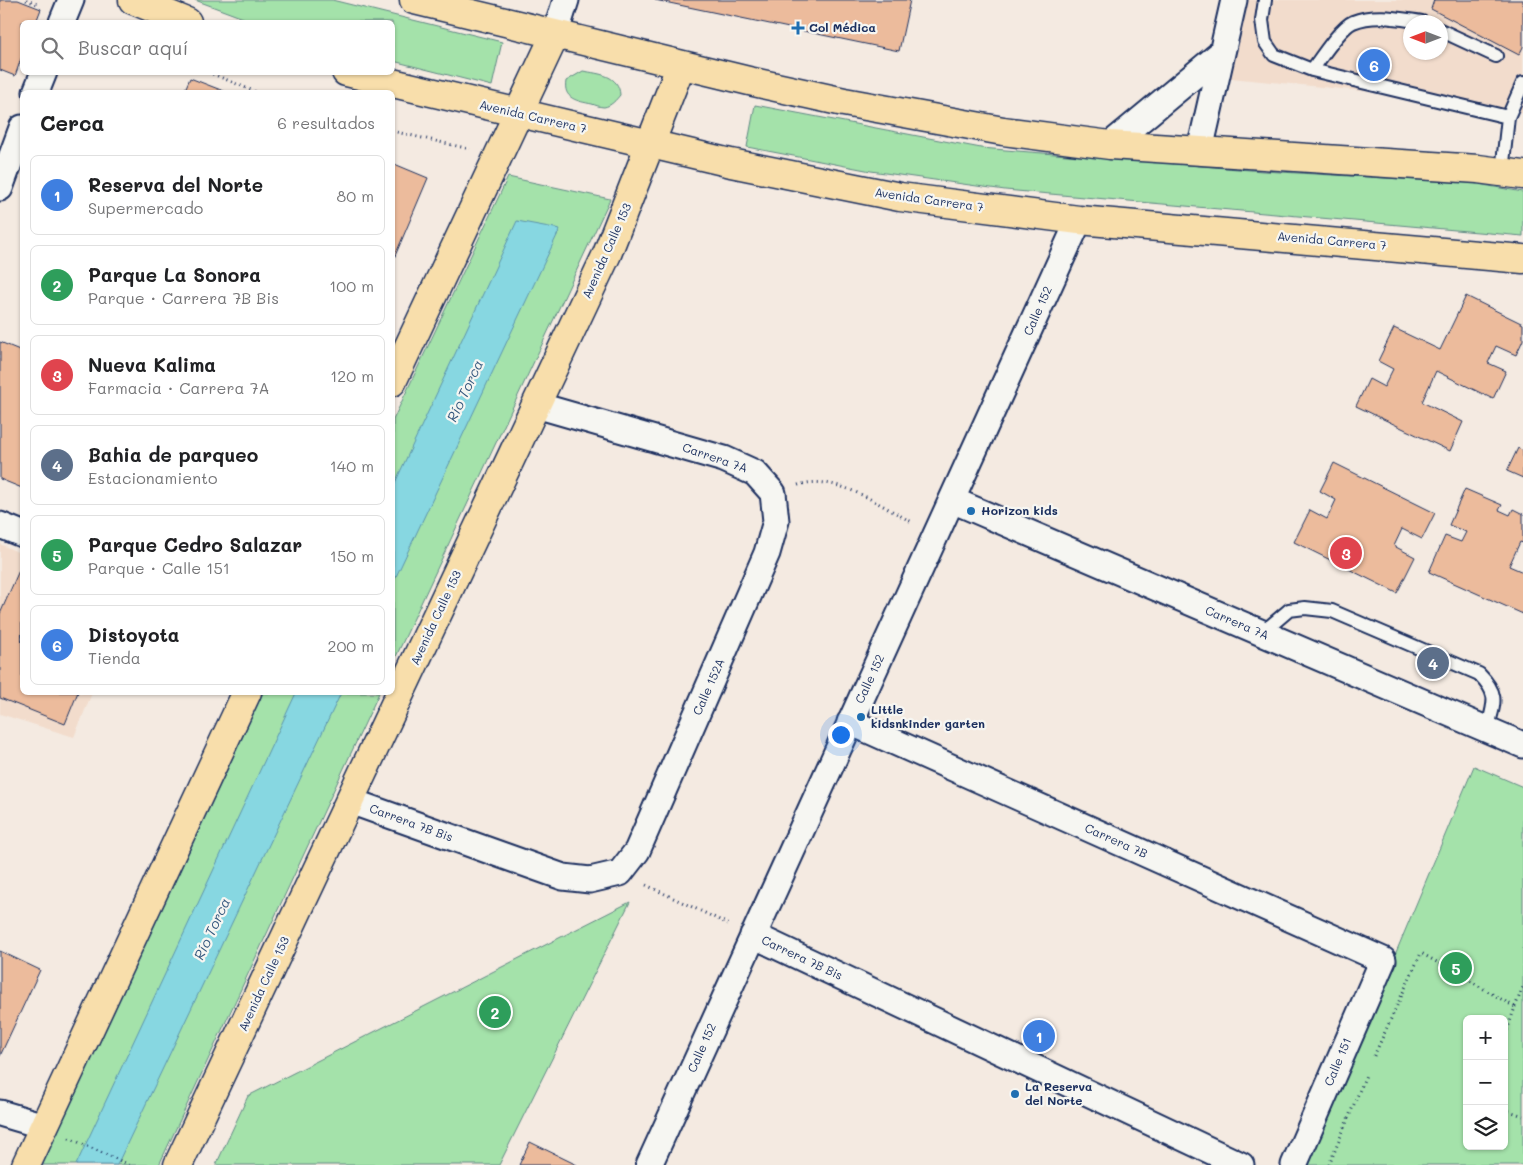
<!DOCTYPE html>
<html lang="es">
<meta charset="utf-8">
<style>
:root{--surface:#fff;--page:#f6f6f6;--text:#202124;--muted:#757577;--line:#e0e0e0;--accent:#1f6fb2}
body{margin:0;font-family:Mali,sans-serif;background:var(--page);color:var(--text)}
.controls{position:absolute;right:15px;bottom:15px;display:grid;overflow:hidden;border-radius:8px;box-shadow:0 1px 4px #0004}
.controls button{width:45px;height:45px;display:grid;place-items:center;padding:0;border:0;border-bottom:1px solid var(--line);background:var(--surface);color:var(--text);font:25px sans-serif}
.compass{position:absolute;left:1403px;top:15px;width:45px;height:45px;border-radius:50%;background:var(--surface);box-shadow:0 1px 4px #0004;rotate:270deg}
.you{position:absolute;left:840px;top:734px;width:18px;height:18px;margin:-12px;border:4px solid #fff;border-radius:50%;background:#1a73e8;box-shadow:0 0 0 8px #1a73e833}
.badge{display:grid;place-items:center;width:32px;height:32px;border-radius:50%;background:var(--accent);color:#fff;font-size:16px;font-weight:700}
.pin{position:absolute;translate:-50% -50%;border:2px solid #fff;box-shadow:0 1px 5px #0006}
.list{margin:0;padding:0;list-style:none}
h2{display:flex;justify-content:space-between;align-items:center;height:65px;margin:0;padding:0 20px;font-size:21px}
h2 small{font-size:16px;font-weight:400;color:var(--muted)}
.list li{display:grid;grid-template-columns:32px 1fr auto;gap:15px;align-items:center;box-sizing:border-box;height:80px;margin:0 10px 10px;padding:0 10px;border:1px solid var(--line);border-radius:8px}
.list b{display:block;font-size:19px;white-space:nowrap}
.list p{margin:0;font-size:16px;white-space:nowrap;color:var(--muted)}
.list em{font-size:16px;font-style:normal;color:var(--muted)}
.icon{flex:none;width:28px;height:28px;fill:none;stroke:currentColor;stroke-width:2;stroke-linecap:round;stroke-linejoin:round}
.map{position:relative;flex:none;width:1523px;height:1165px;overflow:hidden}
.search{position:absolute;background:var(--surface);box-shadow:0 1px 4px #0004;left:20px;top:20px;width:375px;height:55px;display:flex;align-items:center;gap:12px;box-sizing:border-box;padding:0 18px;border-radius:8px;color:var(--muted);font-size:19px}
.panel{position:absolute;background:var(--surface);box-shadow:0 1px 4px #0004;left:20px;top:90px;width:375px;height:605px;border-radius:8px}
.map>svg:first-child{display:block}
</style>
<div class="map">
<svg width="1523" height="1165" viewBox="0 0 1523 1165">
<rect width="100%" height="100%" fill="#f4eae1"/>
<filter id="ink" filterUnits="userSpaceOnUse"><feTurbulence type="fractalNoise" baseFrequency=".02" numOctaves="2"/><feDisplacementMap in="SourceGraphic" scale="10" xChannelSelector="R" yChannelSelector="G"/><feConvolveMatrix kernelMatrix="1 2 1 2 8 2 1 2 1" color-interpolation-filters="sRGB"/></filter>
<g filter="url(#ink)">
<path fill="#f2dccc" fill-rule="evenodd" d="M1241,0H1523V113L1432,98L1221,77ZM1410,22H1440V52H1410Z
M0,544L22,554V692L92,693L74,737L0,714Z"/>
<path fill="#a4e2aa" stroke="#608884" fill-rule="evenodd" d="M195,0H332L502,42L492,86L393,61L392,22H254Z
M583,71C600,74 619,75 620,95C616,100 611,106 604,107C600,107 595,105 592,104C577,101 563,99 566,81Z
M755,105L981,148L1262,171L1472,183L1523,192V236L1005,190L871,171L747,147Z
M508,177L610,199L393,663V420Z
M263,693H379L159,1165H42Z
M1474,766L1523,787V1165H1307ZM1467,1019H1504V1146H1467Z
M630,902L499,1165H216L248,1096Z"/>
<path fill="#87d7e1" stroke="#5c94ad" d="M517,221L560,229L393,583V487Z
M296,693H341L117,1165H76Z"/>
<path fill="#ecbb9c" stroke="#1b2f5e" d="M0,0H18L41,9L36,22H22V56L15,76L0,70Z
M655,0H910L899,51Z
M1434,0H1523V47L1519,55L1431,9Z
M190,78L226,92H184Z
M392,163L428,178L392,263Z
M1466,296L1523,324V340L1516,355L1496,346L1488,363L1506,371L1493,399L1436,371L1422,402L1463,422L1450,451L1356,406L1369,379L1384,387L1393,369L1378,361L1394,328L1440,350Z
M0,342L22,351V488L0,479Z
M1518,448L1523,451V478L1507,471Z
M1334,463L1435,513L1422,539L1402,529L1394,546L1415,557L1397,593L1294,542L1310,510L1327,519L1336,500L1320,491Z
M1465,489L1502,505L1499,510L1510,515L1513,509L1523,514V543L1520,542L1509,566L1523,572V614L1429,572L1445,536L1461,542L1466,532L1449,525Z
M21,566L22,692H78L65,724L0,698V614Z
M0,951L40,970L0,1056Z
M530,1142L577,1165H519Z"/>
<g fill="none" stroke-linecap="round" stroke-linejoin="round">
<g stroke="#1b2f5e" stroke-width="16">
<path id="service" d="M1265,0L1262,20L1265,42L1274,55L1312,70L1508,117
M1440,30L1496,56
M1312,70C1320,59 1341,27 1353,22C1375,13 1400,19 1422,22
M1502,172L1508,117L1523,83
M1262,633L1289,610L1305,608L1332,611L1479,674C1500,695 1494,703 1487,730"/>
</g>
<g stroke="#1b2f5e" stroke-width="29">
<path id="minor" d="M62,22L71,0
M555,35L566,0
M36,92L44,72
M1110,145L1220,54
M1200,150L1234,0
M0,188L22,128
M952,500L1523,745
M0,525L22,534
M850,722L1383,960L1294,1165
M350,801L563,877L590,880L620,873L637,851L767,553L776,521L773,493L755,473L724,459L536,405
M753,935L1241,1165
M0,1113L44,1126
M649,1165L1079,220"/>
</g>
<g stroke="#1b2f5e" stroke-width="31">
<path id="primary" d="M133,0L187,22
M414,0L749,81L844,102L1003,131L1110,145L1478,169L1523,175
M346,72L731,163L900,197L1079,220L1523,259
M392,382L555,35
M26,1165L247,692
M178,1165L607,254L681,65"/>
</g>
<path stroke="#1b2f5e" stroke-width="3" stroke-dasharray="1 4" stroke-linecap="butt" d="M26,0L40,5
M208,72L256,92
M392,131L470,149
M798,485C836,473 879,505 912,522
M646,885L728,924
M1515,1007L1523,987
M1374,1056L1421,953L1515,1007L1504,1040
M1504,1109L1523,1116
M69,1138L130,1165
M1329,1165L1366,1075"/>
<use href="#service" stroke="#f6f6f2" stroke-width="12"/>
<use href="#minor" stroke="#f6f6f2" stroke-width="25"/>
<use href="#primary" stroke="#f8deab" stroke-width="28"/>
</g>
</g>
<g fill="#1f6fb2" stroke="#f6f6f2" stroke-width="2">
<path d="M795.5 20.5h5v5h5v5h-5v5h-5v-5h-5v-5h5z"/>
<circle cx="971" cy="511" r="5"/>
<circle cx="861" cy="717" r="5"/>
<circle cx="1015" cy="1094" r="5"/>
</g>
<g text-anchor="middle" stroke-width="4.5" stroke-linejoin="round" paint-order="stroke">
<g font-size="12" font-weight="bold" fill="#1b2f5e" stroke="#f6f6f2" text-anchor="start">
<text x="809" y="32">Col Médica</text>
<text x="981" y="515">Horizon kids</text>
<text x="871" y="714">Little<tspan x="871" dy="14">kidsnkinder garten</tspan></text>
<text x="1025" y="1091">La Reserva<tspan x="1025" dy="14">del Norte</tspan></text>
</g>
<g font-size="12" fill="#1b2f5e" stroke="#f6f6f2">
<text transform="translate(533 117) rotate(13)" y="4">Avenida Carrera 7</text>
<text transform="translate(929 200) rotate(8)" y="4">Avenida Carrera 7</text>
<text transform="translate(1332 241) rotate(5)" y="4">Avenida Carrera 7</text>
<text transform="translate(607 251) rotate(-66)" y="4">Avenida Calle 153</text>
<text transform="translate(1038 311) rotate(-66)" y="4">Calle 152</text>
<text transform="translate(715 458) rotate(19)" y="4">Carrera 7A</text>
<text transform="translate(436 618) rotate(-65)" y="4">Avenida Calle 153</text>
<text transform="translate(1237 623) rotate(23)" y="4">Carrera 7A</text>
<text transform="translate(870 679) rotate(-65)" y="4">Calle 152</text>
<text transform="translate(709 687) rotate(-66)" y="4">Calle 152A</text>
<text transform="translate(411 823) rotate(20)" y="4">Carrera 7B Bis</text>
<text transform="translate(1116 841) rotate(24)" y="4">Carrera 7B</text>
<text transform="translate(802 958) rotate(25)" y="4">Carrera 7B Bis</text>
<text transform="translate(264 984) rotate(-65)" y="4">Avenida Calle 153</text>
<text transform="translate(702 1048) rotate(-66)" y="4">Calle 152</text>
<text transform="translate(1338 1062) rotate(-67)" y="4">Calle 151</text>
</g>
<g font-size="14" font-style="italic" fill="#36597f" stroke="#f6f6f2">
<text transform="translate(465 391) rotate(-65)" y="5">Río Torca</text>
<text transform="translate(212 929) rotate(-65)" y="5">Río Torca</text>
</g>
</g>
</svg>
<div class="controls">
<button>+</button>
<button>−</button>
<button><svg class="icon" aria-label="layers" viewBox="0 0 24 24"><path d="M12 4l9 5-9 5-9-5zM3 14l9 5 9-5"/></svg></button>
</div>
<svg class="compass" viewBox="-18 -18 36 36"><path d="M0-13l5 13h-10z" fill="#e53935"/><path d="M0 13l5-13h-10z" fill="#757577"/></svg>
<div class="you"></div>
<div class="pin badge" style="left:1039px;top:1036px;background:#3f7fe0">1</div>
<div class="pin badge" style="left:495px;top:1012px;background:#2e9e5b">2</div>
<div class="pin badge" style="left:1346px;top:553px;background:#e0444e">3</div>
<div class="pin badge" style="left:1433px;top:663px;background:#5c6f8a">4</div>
<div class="pin badge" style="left:1456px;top:968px;background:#2e9e5b">5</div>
<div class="pin badge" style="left:1374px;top:65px;background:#3f7fe0">6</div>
<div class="search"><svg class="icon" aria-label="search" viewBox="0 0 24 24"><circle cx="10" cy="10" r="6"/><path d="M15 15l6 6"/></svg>Buscar aquí</div>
<section class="panel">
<h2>Cerca<small>6 resultados</small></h2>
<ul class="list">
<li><span class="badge" style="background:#3f7fe0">1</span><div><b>Reserva del Norte</b><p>Supermercado</p></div><em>80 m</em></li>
<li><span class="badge" style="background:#2e9e5b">2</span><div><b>Parque La Sonora</b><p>Parque · Carrera 7B Bis</p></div><em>100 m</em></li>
<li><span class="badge" style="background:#e0444e">3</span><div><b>Nueva Kalima</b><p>Farmacia · Carrera 7A</p></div><em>120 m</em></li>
<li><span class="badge" style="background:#5c6f8a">4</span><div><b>Bahia de parqueo</b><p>Estacionamiento</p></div><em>140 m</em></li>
<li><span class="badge" style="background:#2e9e5b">5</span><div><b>Parque Cedro Salazar</b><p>Parque · Calle 151</p></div><em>150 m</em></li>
<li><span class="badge" style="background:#3f7fe0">6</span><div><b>Distoyota</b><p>Tienda</p></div><em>200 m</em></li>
</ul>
</section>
</div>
